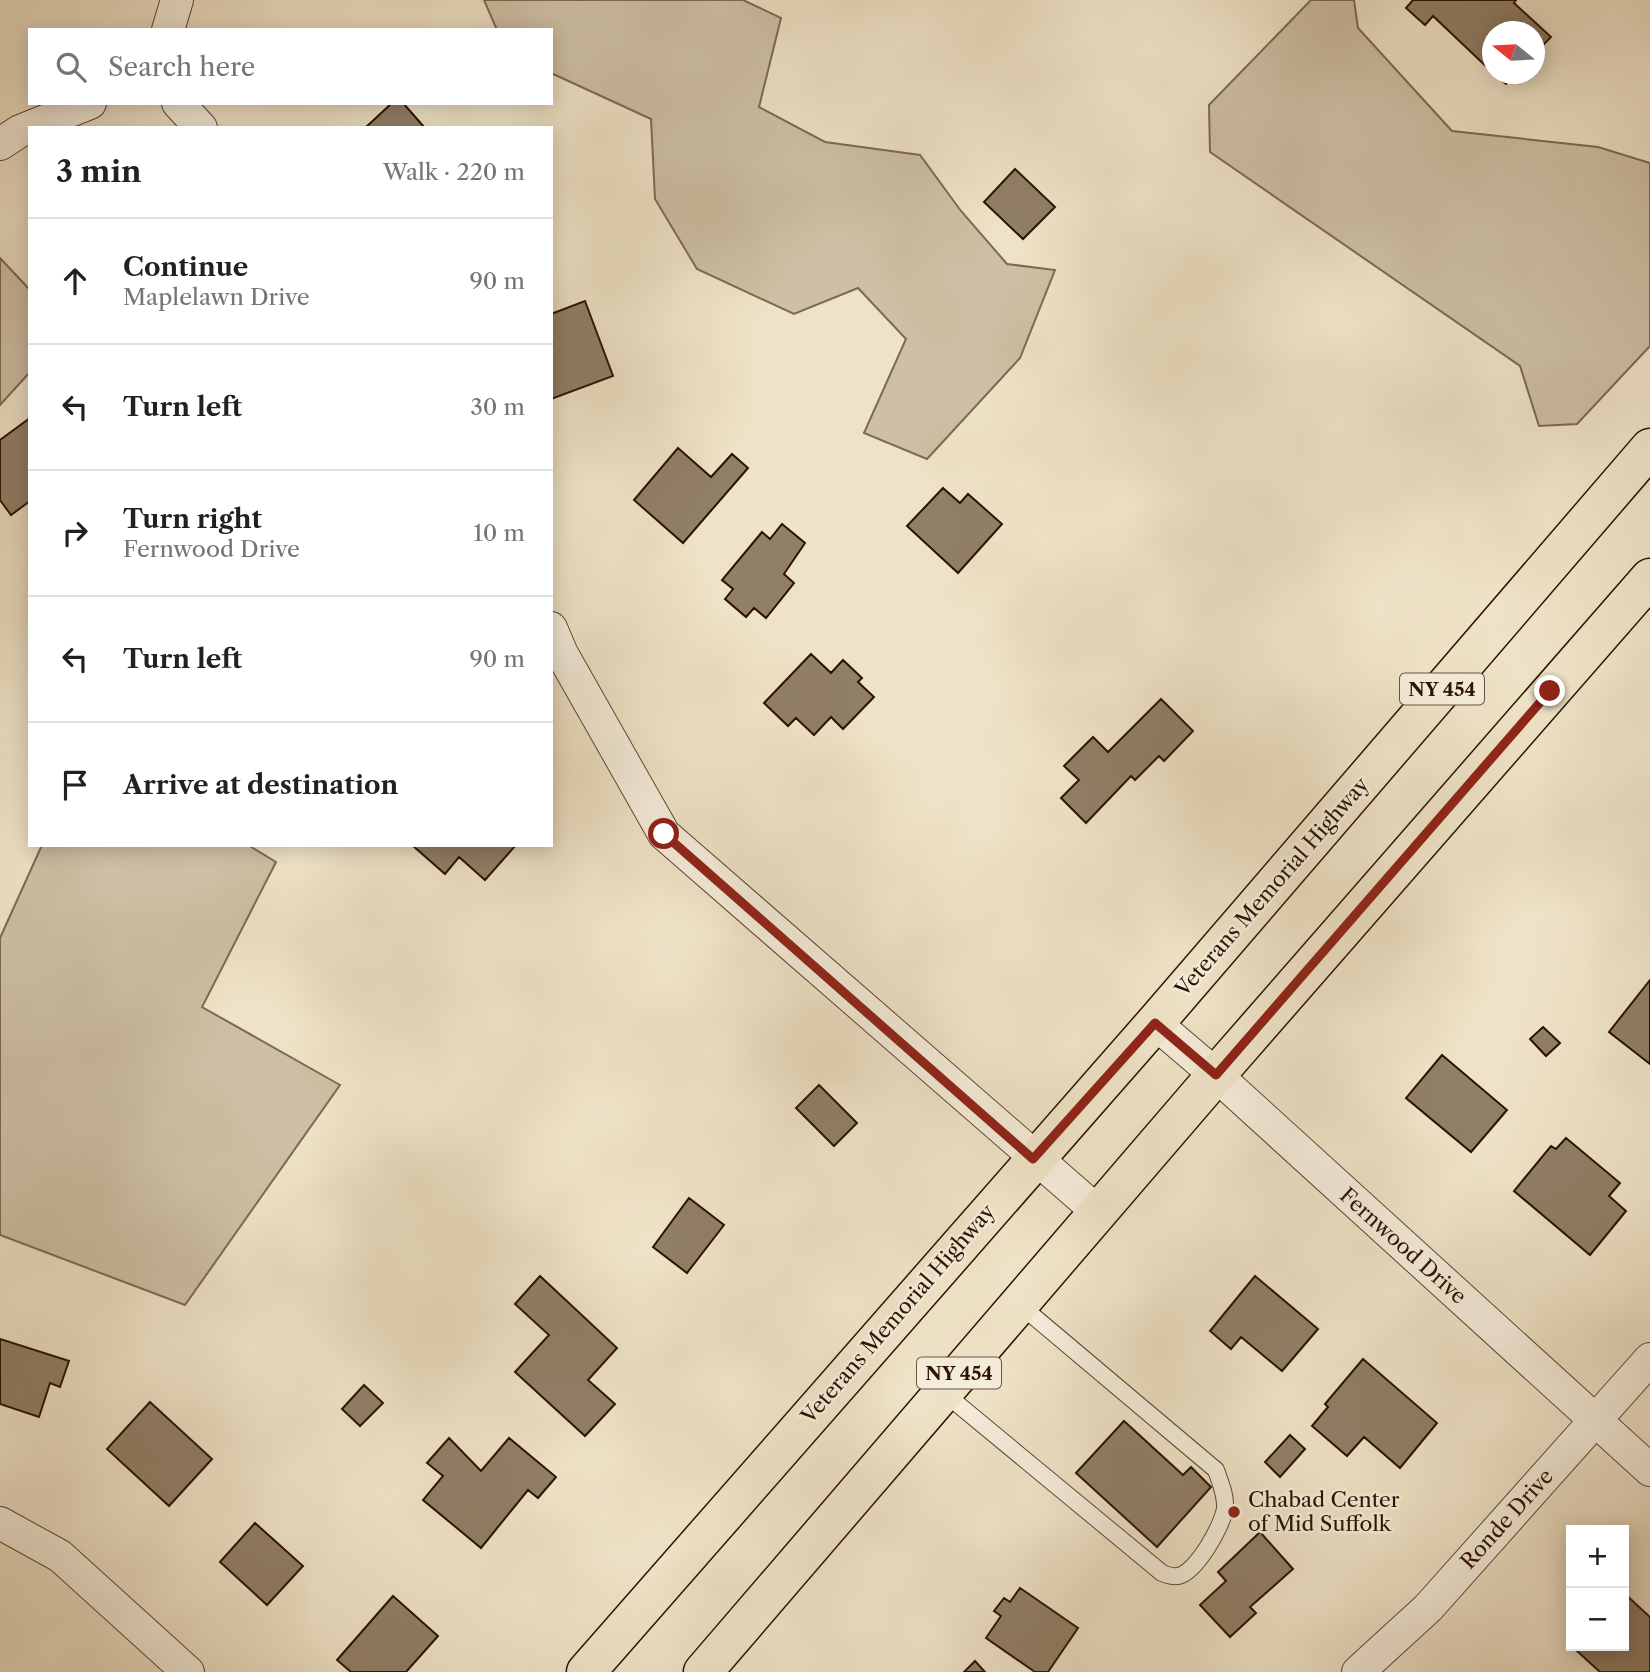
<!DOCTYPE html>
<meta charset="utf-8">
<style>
:root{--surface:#fff;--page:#f6f6f6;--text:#202124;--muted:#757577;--line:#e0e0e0}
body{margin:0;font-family:"Libre Caslon Text",serif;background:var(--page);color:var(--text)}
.controls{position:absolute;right:21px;bottom:21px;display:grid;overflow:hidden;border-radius:0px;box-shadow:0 4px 18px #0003}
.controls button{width:63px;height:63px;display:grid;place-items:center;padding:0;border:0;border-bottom:2px solid var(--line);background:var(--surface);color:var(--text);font:35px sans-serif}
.compass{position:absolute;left:1482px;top:21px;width:63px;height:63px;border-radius:50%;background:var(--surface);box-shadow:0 4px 18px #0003;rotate:288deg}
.stop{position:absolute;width:21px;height:21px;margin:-16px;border:5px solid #8f2418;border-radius:50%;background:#fff}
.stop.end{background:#8f2418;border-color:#fff;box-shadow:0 2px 7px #0008}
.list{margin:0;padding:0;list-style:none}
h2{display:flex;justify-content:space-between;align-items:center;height:91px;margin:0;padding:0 28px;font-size:30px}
h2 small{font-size:23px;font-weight:400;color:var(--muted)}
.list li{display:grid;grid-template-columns:46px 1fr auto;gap:21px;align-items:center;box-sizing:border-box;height:126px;padding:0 28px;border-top:2px solid var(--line)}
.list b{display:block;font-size:26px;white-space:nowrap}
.list p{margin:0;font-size:23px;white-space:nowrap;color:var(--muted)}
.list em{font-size:23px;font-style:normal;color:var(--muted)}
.icon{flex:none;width:38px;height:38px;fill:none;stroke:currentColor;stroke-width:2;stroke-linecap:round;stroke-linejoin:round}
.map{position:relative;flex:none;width:1650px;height:1672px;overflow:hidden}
.search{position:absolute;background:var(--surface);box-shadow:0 4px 18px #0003;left:28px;top:28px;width:525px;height:77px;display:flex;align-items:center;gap:18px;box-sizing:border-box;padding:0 24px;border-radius:0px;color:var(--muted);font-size:26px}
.panel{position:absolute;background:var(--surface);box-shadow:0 4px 18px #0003;left:28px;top:126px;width:525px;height:721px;border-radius:0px}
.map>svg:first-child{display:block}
</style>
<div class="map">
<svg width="1650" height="1672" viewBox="0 0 1650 1672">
<rect width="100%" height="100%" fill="#efe3c7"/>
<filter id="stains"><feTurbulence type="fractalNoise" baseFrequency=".00286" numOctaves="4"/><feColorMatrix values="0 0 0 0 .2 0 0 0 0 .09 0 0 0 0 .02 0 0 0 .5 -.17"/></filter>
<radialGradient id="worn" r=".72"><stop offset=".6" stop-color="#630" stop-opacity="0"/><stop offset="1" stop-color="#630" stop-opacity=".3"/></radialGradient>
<path fill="#cec0a5" stroke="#7c6a52" stroke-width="2" d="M484,0H743L781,18L759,107L825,142L920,155L961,211L1007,264L1055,270L1020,358L927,459L864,433L906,339L858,288L794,314L697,269L655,199L651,119L551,73V30H497Z
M1311,0H1354L1358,28L1452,131L1598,147L1650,163V346L1577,424L1539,426L1520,366L1210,152L1209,105Z
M0,258L30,290V372L0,405Z
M42,845H248L276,862L202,1007L340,1085L185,1305L0,1235V938Z"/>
<path fill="#917f67" stroke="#2b1300" stroke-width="2" d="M1413,0H1516L1514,3L1551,37L1534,54V32H1492V72L1433,16L1425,25L1406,8Z
M1494,74H1516L1506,84Z
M392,103H403L425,128H365Z
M1015,169L1055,207L1023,239L984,202Z
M585,301L613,376L551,399V314Z
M30,418V501L11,515L0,500V440Z
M678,448L711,477L732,454L748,468L683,543L634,500Z
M943,488L960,503L968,494L1002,524L958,573L907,526Z
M782,524L805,543L784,574L794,583L766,618L754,608L746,617L725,599L733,589L722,580L762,532L770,539Z
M811,654L831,673L843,660L862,678L858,682L874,697L843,729L831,717L814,735L796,718L788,726L764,703Z
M1161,699L1193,731L1164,761L1159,756L1135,780L1131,776L1086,823L1061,798L1079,780L1064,766L1093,737L1108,752Z
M412,845H516L485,880L459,857L445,874Z
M1650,980V1064L1609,1032Z
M1543,1027L1560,1043L1546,1056L1530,1039Z
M1442,1055L1507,1110L1471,1152L1406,1098Z
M819,1085L857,1123L834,1146L796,1108Z
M1566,1138L1620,1183L1609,1196L1626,1211L1590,1255L1514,1191L1551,1146L1556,1149Z
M689,1198L724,1225L687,1273L653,1247Z
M540,1276L617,1348L588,1380L615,1404L585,1436L515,1372L549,1335L515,1304Z
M1255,1276L1318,1329L1282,1371L1241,1337L1231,1349L1210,1331Z
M0,1339L69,1361L60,1387L50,1383L39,1417L0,1404Z
M1363,1359L1437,1423L1400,1468L1364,1437L1347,1456L1312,1426L1328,1407L1325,1404Z
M364,1385L383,1403L360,1426L342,1409Z
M150,1402L212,1459L169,1506L107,1449Z
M1124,1421L1183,1475L1191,1467L1211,1487L1157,1547L1076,1473Z
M1290,1435L1305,1449L1280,1477L1265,1462Z
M449,1438L481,1471L509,1438L556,1477L538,1498L528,1490L481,1548L423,1500L443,1476L427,1463Z
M255,1523L303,1566L267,1605L220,1562Z
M1260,1532L1293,1569L1250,1607L1256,1613L1230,1637L1200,1605L1226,1581L1218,1572Z
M1020,1588L1078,1628L1048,1672H1035L986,1638L1001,1616L994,1611L1004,1598L1010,1602Z
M1624,1593L1650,1617V1672H1600L1577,1651L1582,1646H1624Z
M393,1596L438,1636L406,1672H351L337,1660Z
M975,1661L985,1672H964Z"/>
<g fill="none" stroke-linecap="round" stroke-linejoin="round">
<g stroke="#5c4732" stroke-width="18">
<path id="service" d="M943,1392L1162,1573C1167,1575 1173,1577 1178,1576C1196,1573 1223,1525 1225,1508C1226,1495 1220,1482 1216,1470L1019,1304"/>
</g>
<g stroke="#5c4732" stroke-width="34">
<path id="minor" d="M168,30L177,0
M178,103L201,128
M0,144L20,131L90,103
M551,628L562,654L664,834L1098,1212
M1155,1023L1216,1075L1650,1470
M0,1523L60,1556L188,1672
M1358,1672L1428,1608L1650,1359"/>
</g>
<g stroke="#2b1300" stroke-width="41">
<path id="primary" d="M586,1672L1155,1023L1650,448
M703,1672L1216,1075L1650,578"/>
</g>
<use href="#service" stroke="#f5eddb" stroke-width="16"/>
<use href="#minor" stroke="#f5eddb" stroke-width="32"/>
<use href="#primary" stroke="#efe3c7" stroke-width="38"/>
</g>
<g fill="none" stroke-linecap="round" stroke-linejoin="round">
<path stroke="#8f2418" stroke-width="9" d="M664,834L1033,1159L1155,1023L1216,1075L1550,691"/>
</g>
<circle fill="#8f2418" stroke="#f5eddb" stroke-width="2.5" cx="1234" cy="1512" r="7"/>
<g text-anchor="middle" stroke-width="5" stroke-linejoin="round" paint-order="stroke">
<g fill="#f5eddb" stroke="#685442" stroke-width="2">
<rect x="1400" y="673.5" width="84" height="31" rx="5"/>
<rect x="917" y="1357.5" width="84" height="31" rx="5"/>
</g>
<g font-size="19" font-weight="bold" fill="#2b1300">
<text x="1442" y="696">NY 454</text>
<text x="959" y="1380">NY 454</text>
</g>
<g font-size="21" fill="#2b1300" stroke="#f5eddb">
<text transform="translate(1272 887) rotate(-49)" y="7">Veterans Memorial Highway</text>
<text transform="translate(1403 1246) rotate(42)" y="7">Fernwood Drive</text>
<text transform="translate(898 1314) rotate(-49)" y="7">Veterans Memorial Highway</text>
<text transform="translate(1507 1519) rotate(-48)" y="7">Ronde Drive</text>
</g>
<g font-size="21" fill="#2b1300" stroke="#f5eddb" text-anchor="start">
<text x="1248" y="1507">Chabad Center<tspan x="1248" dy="24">of Mid Suffolk</tspan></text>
</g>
</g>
<rect width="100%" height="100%" filter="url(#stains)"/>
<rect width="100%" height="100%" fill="url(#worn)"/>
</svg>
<div class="controls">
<button>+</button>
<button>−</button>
</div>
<svg class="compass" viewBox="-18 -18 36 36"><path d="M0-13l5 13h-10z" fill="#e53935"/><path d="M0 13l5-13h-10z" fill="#757577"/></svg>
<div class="stop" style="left:664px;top:834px"></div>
<div class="stop end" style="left:1550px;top:691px"></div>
<div class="search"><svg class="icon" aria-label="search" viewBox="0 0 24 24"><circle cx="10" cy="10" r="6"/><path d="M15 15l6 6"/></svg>Search here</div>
<section class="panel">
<h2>3 min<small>Walk · 220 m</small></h2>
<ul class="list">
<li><svg class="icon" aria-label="ahead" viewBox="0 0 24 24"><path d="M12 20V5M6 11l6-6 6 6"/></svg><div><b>Continue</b><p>Maplelawn Drive</p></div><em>90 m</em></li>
<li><svg class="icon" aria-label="left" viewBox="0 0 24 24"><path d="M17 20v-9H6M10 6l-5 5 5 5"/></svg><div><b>Turn left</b></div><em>30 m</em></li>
<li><svg class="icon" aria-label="right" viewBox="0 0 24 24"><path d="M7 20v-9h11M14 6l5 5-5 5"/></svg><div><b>Turn right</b><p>Fernwood Drive</p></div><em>10 m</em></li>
<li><svg class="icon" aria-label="left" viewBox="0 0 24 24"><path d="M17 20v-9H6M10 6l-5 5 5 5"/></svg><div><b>Turn left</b></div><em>90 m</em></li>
<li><svg class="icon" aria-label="arrive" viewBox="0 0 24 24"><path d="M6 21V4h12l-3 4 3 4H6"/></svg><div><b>Arrive at destination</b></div></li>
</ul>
</section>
</div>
